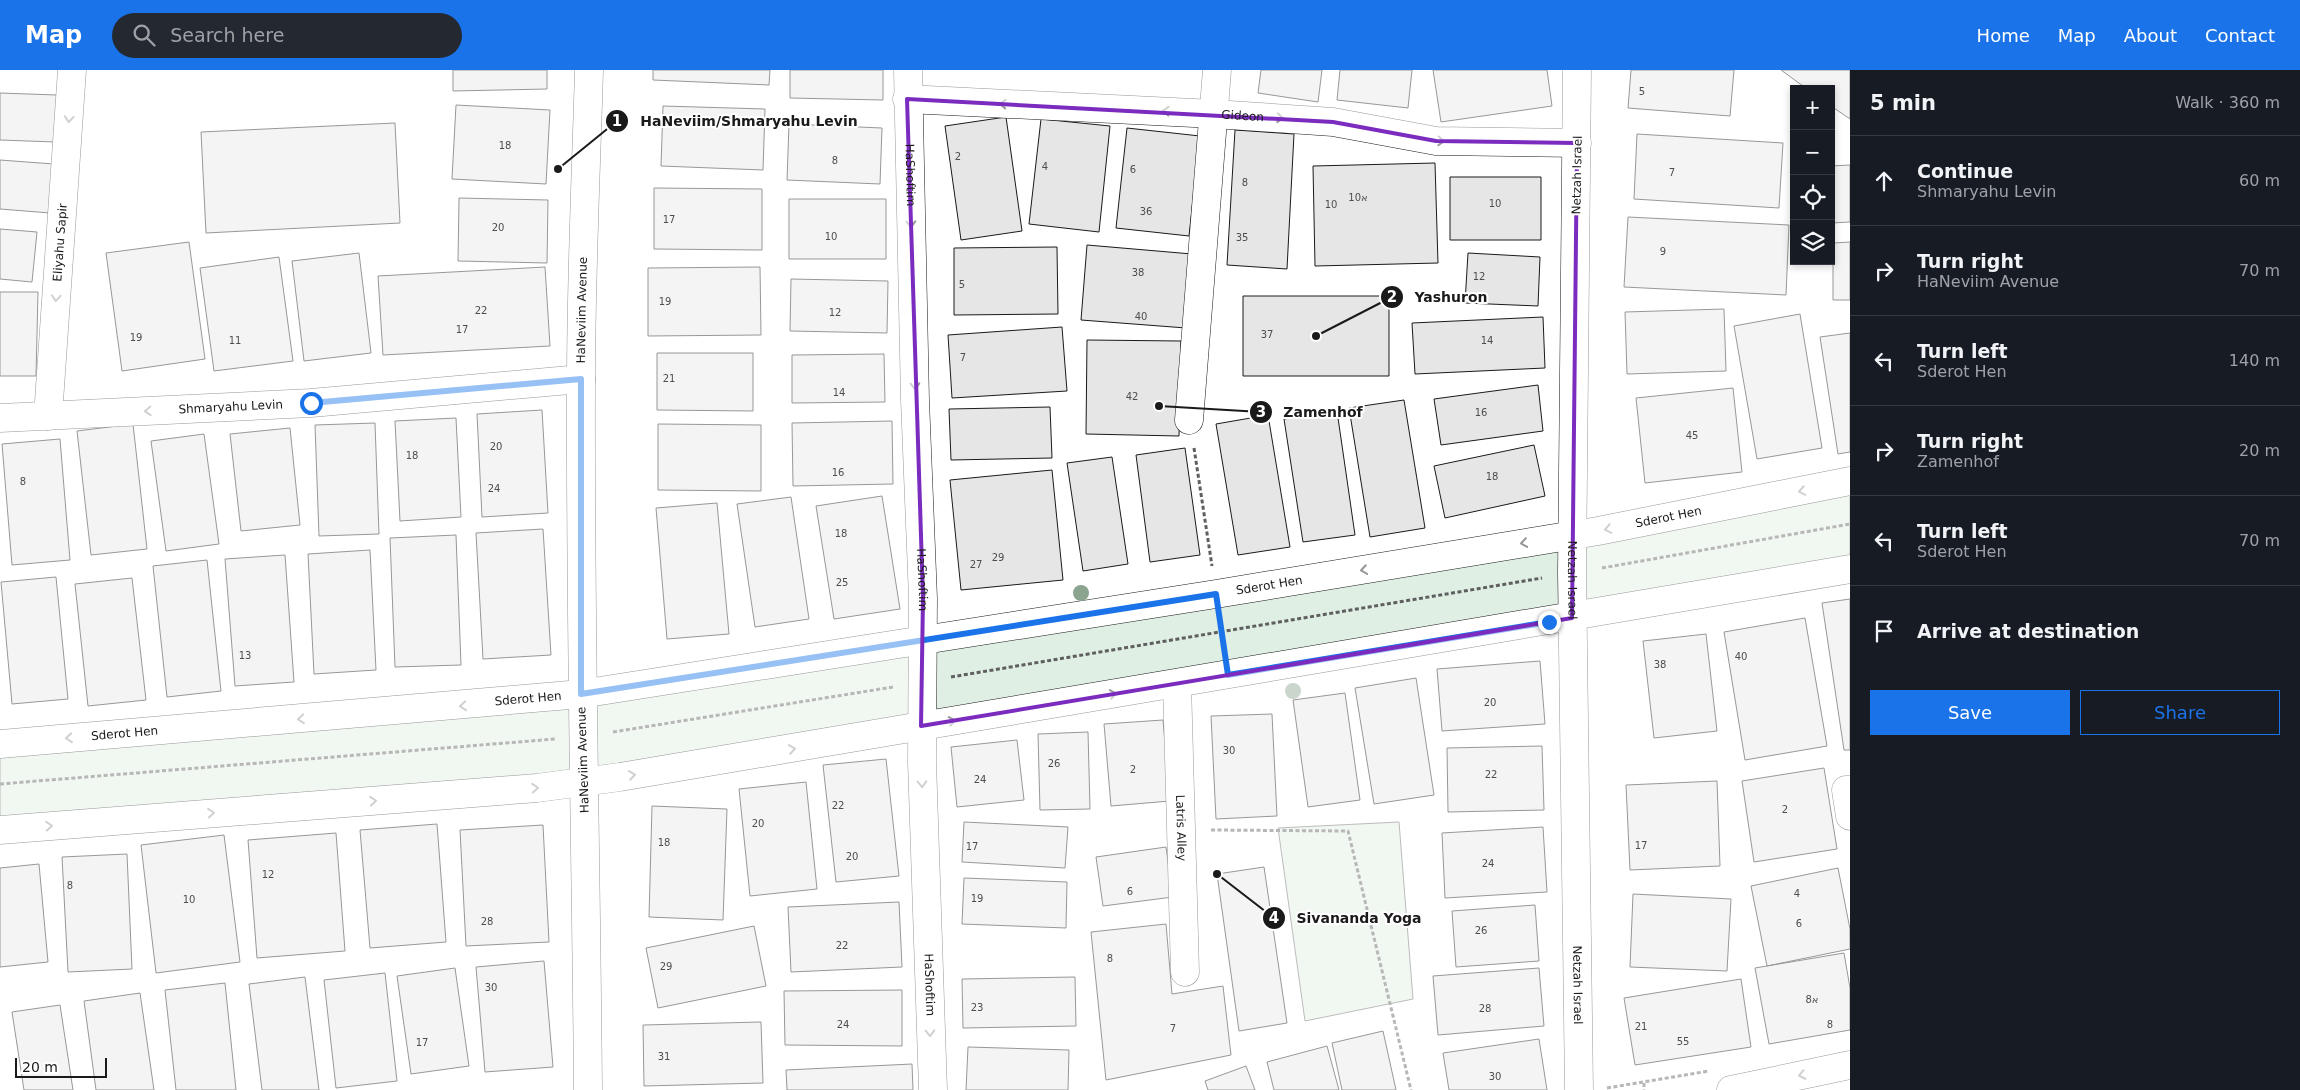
<!DOCTYPE html>
<meta charset="utf-8">
<style>
:root{--surface:#171b24;--page:#242831;--text:#f1f3f6;--muted:#9ea1a6;--line:#363941;--accent:#1a73e8}
body{margin:0;font-family:"DejaVu Sans","Noto Sans Hebrew",sans-serif;background:var(--page);color:var(--text)}
.controls{position:absolute;right:15px;top:15px;display:grid;overflow:hidden;border-radius:0px;box-shadow:0 2px 8px #0003}
.controls button{width:45px;height:45px;display:grid;place-items:center;padding:0;border:0;border-bottom:1px solid var(--line);background:var(--surface);color:var(--text);font:25px sans-serif}
.scale{position:absolute;left:15px;bottom:12px;width:92px;box-sizing:border-box;padding-left:5px;border:2px solid #1a1a1a;border-top:0;font-size:14px;line-height:18px;white-space:nowrap;color:#1a1a1a;-webkit-text-stroke:4px #fff;paint-order:stroke}
.stop{position:absolute;width:15px;height:15px;margin:-11px;border:4px solid #1a73e8;border-radius:50%;background:#fff}
.stop.end{background:#1a73e8;border-color:#fff;box-shadow:0 1px 5px #0008}
.list{margin:0;padding:0;list-style:none}
h2{display:flex;justify-content:space-between;align-items:center;height:65px;margin:0;padding:0 20px;font-size:21px}
h2 small{font-size:16px;font-weight:400;color:var(--muted)}
.list li{display:grid;grid-template-columns:32px 1fr auto;gap:15px;align-items:center;box-sizing:border-box;height:90px;padding:0 20px;border-top:1px solid var(--line)}
.list b{display:block;font-size:19px;white-space:nowrap}
.list p{margin:0;font-size:16px;white-space:nowrap;color:var(--muted)}
.list em{font-size:16px;font-style:normal;color:var(--muted)}
.actions{display:flex;gap:10px;padding:15px 20px}
.actions a{flex:1;padding:11px 0;border:1px solid var(--accent);border-radius:0px;text-align:center;font-size:18px;color:var(--accent)}
.actions .main{background:var(--accent);color:#fff}
.icon{flex:none;width:28px;height:28px;fill:none;stroke:currentColor;stroke-width:2;stroke-linecap:round;stroke-linejoin:round}
.map{position:relative;flex:none;width:1850px;height:1020px;overflow:hidden}
header{display:flex;align-items:center;gap:30px;box-sizing:border-box;height:70px;padding:0 25px;background:var(--accent);color:#fff}
header strong{font-size:24px}
nav{display:flex;gap:28px;margin-inline-start:auto;font-size:18px}
.search{width:350px;height:45px;background:var(--page);display:flex;align-items:center;gap:12px;box-sizing:border-box;padding:0 18px;border-radius:28px;color:var(--muted);font-size:19px}
main{display:flex}
aside{flex:1;background:var(--surface)}
.map>svg:first-child{display:block}
</style>
<header>
<strong>Map</strong>
<div class="search"><svg class="icon" aria-label="search" viewBox="0 0 24 24"><circle cx="10" cy="10" r="6"/><path d="M15 15l6 6"/></svg>Search here</div>
<nav><a>Home</a><a>Map</a><a>About</a><a>Contact</a></nav>
</header>
<main>
<div class="map">
<svg width="1850" height="1020" viewBox="0 0 1850 1020">
<rect width="100%" height="100%" fill="#fff"/>
<path fill="#e0efe3" stroke="#6a6a6a" d="M1850,422V488L567,706L0,751V681L584,635Z
M1399,752L1413,929L1305,951L1278,758Z"/>
<path fill="#e6e6e6" stroke="#1a1a1a" d="M453,0H547V19L453,21Z
M653,0H770L769,15L653,10Z
M790,0H883V30L790,28Z
M1261,0H1322L1318,32L1258,23Z
M1340,0H1412L1408,38L1337,30Z
M1433,0H1547L1552,36L1441,52Z
M1631,0H1734L1730,46L1628,38Z
M1781,0H1850V49L1831,36V19H1807Z
M0,23L57,25L55,72L0,70Z
M456,35L550,40L546,114L452,109Z
M663,36L765,39L763,100L661,96Z
M1006,47L1022,161L961,170L945,56Z
M1041,49L1110,56L1099,162L1029,154Z
M395,53L400,153L206,163L201,62Z
M789,54L882,58L880,114L787,110Z
M1127,58L1200,66L1189,166L1116,158Z
M1235,60L1294,64L1287,199L1227,195Z
M1637,64L1783,73L1779,138L1634,129Z
M0,90L54,94L50,143L0,139Z
M1435,93L1438,193L1315,196L1313,96Z
M1850,95V152L1831,153V96Z
M1450,107H1541V170H1450Z
M654,118L762,119V180L654,179Z
M459,128L548,130L547,193L458,191Z
M789,129H886V189H789Z
M1628,147L1789,155L1786,225L1624,217Z
M0,159L37,162L32,212L0,209Z
M189,172L205,289L122,301L106,183Z
M1850,172V230H1833V173Z
M1087,175L1192,184L1186,258L1081,250Z
M1057,177L1058,244L954,245V178Z
M359,183L371,283L304,291L292,191Z
M1468,183L1540,187L1538,236L1465,233Z
M279,187L293,291L214,301L200,198Z
M545,197L550,276L383,285L378,206Z
M760,197L761,265L648,266V198Z
M791,209L888,211L887,263L790,261Z
M0,222H38L36,306H0Z
M1243,226H1389V306H1243Z
M1724,239L1726,301L1627,304L1625,242Z
M1800,244L1822,378L1757,389L1734,256Z
M1543,247L1545,298L1415,304L1412,253Z
M1062,257L1067,321L952,328L948,265Z
M1850,263V382L1838,384L1820,267Z
M1087,270L1181,271L1179,366L1086,364Z
M657,283H753V341L657,340Z
M884,284L885,332L792,333V285Z
M1538,315L1543,361L1441,375L1434,329Z
M1733,318L1742,402L1645,413L1636,328Z
M1404,330L1425,458L1370,467L1349,338Z
M1050,337L1052,388L951,390L949,339Z
M542,340L548,443L482,447L477,344Z
M1337,341L1355,465L1303,472L1284,349Z
M1268,345L1290,477L1238,485L1216,354Z
M456,348L461,447L400,451L395,351Z
M892,351L893,414L793,416L792,353Z
M375,353L379,464L319,466L315,355Z
M133,354L147,479L91,485L77,361Z
M658,354L761,355V421L658,420Z
M290,358L300,455L241,461L230,364Z
M204,364L219,474L166,481L151,371Z
M60,369L70,490L12,495L2,374Z
M1534,375L1545,426L1445,448L1434,396Z
M1185,378L1200,485L1150,492L1136,385Z
M1112,387L1128,494L1083,501L1067,393Z
M1052,400L1063,510L961,520L950,410Z
M882,426L900,539L834,549L816,436Z
M791,427L809,549L755,557L737,434Z
M717,433L729,564L667,569L656,438Z
M543,459L551,585L483,589L476,463Z
M456,465L461,595L395,597L390,468Z
M370,480L376,600L314,604L308,484Z
M285,485L294,612L235,616L225,489Z
M207,490L221,621L167,627L153,496Z
M56,507L68,629L12,634L1,512Z
M132,508L146,630L88,636L75,514Z
M1850,529V680H1844L1822,533Z
M1805,548L1827,676L1745,690L1724,562Z
M1706,564L1717,661L1654,668L1643,571Z
M1540,591L1545,654L1442,661L1437,599Z
M1416,608L1434,725L1374,734L1355,618Z
M1345,623L1360,730L1308,737L1293,630Z
M1272,644L1277,746L1216,749L1211,646Z
M1163,650L1170,731L1111,736L1104,654Z
M1088,662L1090,739L1040,740L1038,664Z
M1017,670L1024,730L957,737L951,677Z
M1542,676L1544,740L1448,742L1447,678Z
M886,689L899,806L836,812L823,695Z
M1824,698L1837,779L1754,792L1742,711Z
M1717,711L1720,796L1630,800L1626,715Z
M806,712L817,819L750,826L739,719Z
M652,736L727,739L723,850L649,847Z
M964,752L1068,757L1065,798L962,792Z
M437,754L446,872L370,878L360,760Z
M543,755L549,872L466,876L460,760Z
M1543,757L1547,822L1445,828L1442,763Z
M336,763L345,881L257,888L248,770Z
M224,765L240,892L156,903L141,775Z
M1166,777L1173,827L1103,836L1096,787Z
M127,784L132,899L68,902L62,787Z
M39,794L48,892L0,897V798Z
M1264,797L1287,953L1239,961L1217,804Z
M1838,798L1850,859V879L1767,896L1751,816Z
M964,808L1067,812L1066,858L962,854Z
M1633,824L1731,829L1727,901L1630,897Z
M899,832L902,897L791,902L788,837Z
M1535,835L1539,891L1456,897L1452,841Z
M1166,854L1172,924L1223,916L1231,985L1106,1010L1091,862Z
M754,856L766,916L658,938L646,878Z
M1844,883L1850,918V960L1769,974L1755,898Z
M544,891L553,997L485,1002L476,897Z
M455,898L469,996L411,1004L397,906Z
M1539,898L1544,956L1438,965L1433,906Z
M385,903L397,1011L336,1018L324,910Z
M305,907L319,1020H262L249,914Z
M1075,907L1076,956L963,958L962,909Z
M1741,909L1751,977L1635,995L1624,928Z
M225,913L236,1020H176L165,920Z
M902,920V976L785,975L784,921Z
M140,923L154,1020H96L84,931Z
M60,935L73,1020H24L12,942Z
M761,952L763,1013L644,1016L643,955Z
M1383,961L1396,1020H1342L1332,973Z
M1539,969L1547,1020H1449L1443,983Z
M1327,976L1339,1020H1274L1267,992Z
M968,977L1069,980L1068,1020H966Z
M912,994L913,1020H787L786,1000Z
M1246,996L1255,1020H1208L1205,1011Z"/>
<g fill="none" stroke-linecap="round" stroke-linejoin="round">
<g stroke="#1a1a1a" stroke-width="29">
<g id="street">
<path id="s1" d="M908,0L915,330L923,528L922,692L933,1020"/>
<path id="s2" d="M1577,0L1572,503L1579,1020"/>
<path id="s3" d="M907,29L1214,44L1333,52L1436,71L1577,73"/>
<path id="s4" d="M48,346L72,0"/>
<path id="s5" d="M0,348L311,333L581,309"/>
<path d="M1189,350L1217,0"/>
<path id="s6" d="M1177,614L1185,902"/>
<path d="M1850,720H1846L1850,746"/>
</g>
</g>
<g stroke="#1a1a1a" stroke-width="29">
<g id="secondary">
<path id="s7" d="M0,674L581,624L1216,524L1598,461L1850,411"/>
<path d="M0,760L537,718L620,707L1850,499"/>
<path id="s8" d="M588,1020C586,784 580,549 581,313C581,208 586,104 589,0"/>
<path d="M1731,1020L1850,995"/>
</g>
</g>
<path stroke="#5f5f5f" stroke-width="3" stroke-dasharray="4 2.5" stroke-linecap="butt" d="M1194,378L1212,496
M1602,498L1850,454
M1220,554L1223,575
M951,607L1542,508
M613,662L893,617
M0,714L555,669
M1211,760L1348,761L1411,1020
M1644,1013V1020
M1607,1018L1709,1001"/>
<use href="#street" stroke="#fff" stroke-width="28"/>
<use href="#secondary" stroke="#fff" stroke-width="28"/>
</g>
<g fill="#8aa48f">
<circle cx="1081" cy="523" r="8"/>
<circle cx="1293" cy="621" r="8"/>
</g>
<defs><path id="oneway-chevron" d="M-2-3.5L2.5 0L-2 3.5" fill="none" stroke-width="1.6" stroke-linecap="round" stroke-linejoin="round" transform="scale(1.25)"/></defs>
<g stroke="#989898">
<use href="#oneway-chevron" transform="translate(1003 34) rotate(-177)"/>
<use href="#oneway-chevron" transform="translate(1166 41) rotate(-177)"/>
<use href="#oneway-chevron" transform="translate(1280 48) rotate(4)"/>
<use href="#oneway-chevron" transform="translate(69 49) rotate(94)"/>
<use href="#oneway-chevron" transform="translate(1441 71) rotate(3)"/>
<use href="#oneway-chevron" transform="translate(911 154) rotate(88)"/>
<use href="#oneway-chevron" transform="translate(56 228) rotate(94)"/>
<use href="#oneway-chevron" transform="translate(915 316) rotate(88)"/>
<use href="#oneway-chevron" transform="translate(148 341) rotate(177)"/>
<use href="#oneway-chevron" transform="translate(1802 421) rotate(169)"/>
<use href="#oneway-chevron" transform="translate(1608 459) rotate(169)"/>
<use href="#oneway-chevron" transform="translate(1524 473) rotate(171)"/>
<use href="#oneway-chevron" transform="translate(1364 500) rotate(171)"/>
<use href="#oneway-chevron" transform="translate(1113 624) rotate(-9)"/>
<use href="#oneway-chevron" transform="translate(463 636) rotate(175)"/>
<use href="#oneway-chevron" transform="translate(301 649) rotate(175)"/>
<use href="#oneway-chevron" transform="translate(952 651) rotate(-10)"/>
<use href="#oneway-chevron" transform="translate(69 668) rotate(175)"/>
<use href="#oneway-chevron" transform="translate(792 679) rotate(-9)"/>
<use href="#oneway-chevron" transform="translate(632 705) rotate(-9)"/>
<use href="#oneway-chevron" transform="translate(922 714) rotate(88)"/>
<use href="#oneway-chevron" transform="translate(535 718) rotate(-5)"/>
<use href="#oneway-chevron" transform="translate(373 731) rotate(-4)"/>
<use href="#oneway-chevron" transform="translate(211 743) rotate(-4)"/>
<use href="#oneway-chevron" transform="translate(49 756) rotate(-4)"/>
<use href="#oneway-chevron" transform="translate(930 963) rotate(88)"/>
<use href="#oneway-chevron" transform="translate(1802 1005) rotate(168)"/>
</g>
<g fill="none" stroke-linecap="round" stroke-linejoin="round">
<path stroke="#1a73e8" stroke-width="6" d="M311,333L581,309V624L1216,524L1228,605L1549,552"/>
</g>
<path d="M0 0H1850V1020H0ZM907,29L1333,52L1436,71L1577,73L1572,548L921,656L923,528Z" fill="#fff" fill-opacity=".55" fill-rule="evenodd"/>
<path fill="none" stroke="#7b2cbf" stroke-width="4" stroke-linejoin="round" d="M907,29L1333,52L1436,71L1577,73L1572,548L921,656L923,528Z"/>
<g text-anchor="middle" stroke-width="4" stroke-linejoin="round" paint-order="stroke">
<g font-size="10" fill="#4d4d4d">
<text x="1642" y="25">5</text>
<text x="505" y="79">18</text>
<text x="958" y="90">2</text>
<text x="835" y="94">8</text>
<text x="1045" y="100">4</text>
<text x="1133" y="103">6</text>
<text x="1672" y="106">7</text>
<text x="1245" y="116">8</text>
<text x="1358" y="131">10א</text>
<text x="1495" y="137">10</text>
<text x="1331" y="138">10</text>
<text x="1146" y="145">36</text>
<text x="669" y="153">17</text>
<text x="498" y="161">20</text>
<text x="831" y="170">10</text>
<text x="1242" y="171">35</text>
<text x="1663" y="185">9</text>
<text x="1138" y="206">38</text>
<text x="1479" y="210">12</text>
<text x="962" y="218">5</text>
<text x="665" y="235">19</text>
<text x="481" y="244">22</text>
<text x="835" y="246">12</text>
<text x="1141" y="250">40</text>
<text x="462" y="263">17</text>
<text x="1267" y="268">37</text>
<text x="136" y="271">19</text>
<text x="235" y="274">11</text>
<text x="1487" y="274">14</text>
<text x="963" y="291">7</text>
<text x="669" y="312">21</text>
<text x="839" y="326">14</text>
<text x="1132" y="330">42</text>
<text x="1481" y="346">16</text>
<text x="1692" y="369">45</text>
<text x="496" y="380">20</text>
<text x="412" y="389">18</text>
<text x="838" y="406">16</text>
<text x="1492" y="410">18</text>
<text x="23" y="415">8</text>
<text x="494" y="422">24</text>
<text x="841" y="467">18</text>
<text x="998" y="491">29</text>
<text x="976" y="498">27</text>
<text x="842" y="516">25</text>
<text x="245" y="589">13</text>
<text x="1741" y="590">40</text>
<text x="1660" y="598">38</text>
<text x="1490" y="636">20</text>
<text x="1229" y="684">30</text>
<text x="1054" y="697">26</text>
<text x="1133" y="703">2</text>
<text x="1491" y="708">22</text>
<text x="980" y="713">24</text>
<text x="838" y="739">22</text>
<text x="1785" y="743">2</text>
<text x="758" y="757">20</text>
<text x="664" y="776">18</text>
<text x="1641" y="779">17</text>
<text x="972" y="780">17</text>
<text x="852" y="790">20</text>
<text x="1488" y="797">24</text>
<text x="268" y="808">12</text>
<text x="70" y="819">8</text>
<text x="1130" y="825">6</text>
<text x="1797" y="827">4</text>
<text x="977" y="832">19</text>
<text x="189" y="833">10</text>
<text x="487" y="855">28</text>
<text x="1799" y="857">6</text>
<text x="1481" y="864">26</text>
<text x="842" y="879">22</text>
<text x="1110" y="892">8</text>
<text x="666" y="900">29</text>
<text x="491" y="921">30</text>
<text x="1812" y="933">8א</text>
<text x="977" y="941">23</text>
<text x="1485" y="942">28</text>
<text x="843" y="958">24</text>
<text x="1830" y="958">8</text>
<text x="1641" y="960">21</text>
<text x="1173" y="962">7</text>
<text x="1683" y="975">55</text>
<text x="422" y="976">17</text>
<text x="664" y="990">31</text>
<text x="1495" y="1010">30</text>
</g>
<g font-size="12" fill="#1a1a1a" stroke="#fff">
<text dy="4" stroke="none"><textPath href="#s3" startOffset="336">Gideon</textPath></text>
<text dy="4" stroke="none"><textPath href="#s1" startOffset="105">HaShoftim</textPath></text>
<text transform="translate(1577 105) rotate(-89)" y="4">Netzah Israel</text>
<text dy="4" stroke="none"><textPath href="#s4" startOffset="174">Eliyahu Sapir</textPath></text>
<text dy="4" stroke="none"><textPath href="#s8" startOffset="780">HaNeviim Avenue</textPath></text>
<text dy="4" stroke="none"><textPath href="#s5" startOffset="231">Shmaryahu Levin</textPath></text>
<text dy="4" stroke="none"><textPath href="#s7" startOffset="1685">Sderot Hen</textPath></text>
<text dy="4" stroke="none"><textPath href="#s1" startOffset="510">HaShoftim</textPath></text>
<text dy="4" stroke="none"><textPath href="#s2" startOffset="510">Netzah Israel</textPath></text>
<text dy="4" stroke="none"><textPath href="#s7" startOffset="1280">Sderot Hen</textPath></text>
<text dy="4" stroke="none"><textPath href="#s7" startOffset="530">Sderot Hen</textPath></text>
<text dy="4" stroke="none"><textPath href="#s7" startOffset="125">Sderot Hen</textPath></text>
<text transform="translate(583 690) rotate(-92)" y="4">HaNeviim Avenue</text>
<text dy="4" stroke="none"><textPath href="#s6" startOffset="144">Latris Alley</textPath></text>
<text dy="4" stroke="none"><textPath href="#s1" startOffset="915">HaShoftim</textPath></text>
<text dy="4" stroke="none"><textPath href="#s2" startOffset="915">Netzah Israel</textPath></text>
</g>
</g>
<path fill="none" stroke="#1a1a1a" stroke-width="2" d="M558 99L617 51M1316 266L1392 227M1159 336L1261 342M1217 804L1274 848"/>
<g fill="#1a1a1a" stroke="#fff" stroke-width="2">
<circle cx="558" cy="99" r="5"/>
<circle cx="1316" cy="266" r="5"/>
<circle cx="1159" cy="336" r="5"/>
<circle cx="1217" cy="804" r="5"/>
<circle cx="617" cy="51" r="12"/>
<circle cx="1392" cy="227" r="12"/>
<circle cx="1261" cy="342" r="12"/>
<circle cx="1274" cy="848" r="12"/>
</g>
<g font-size="15" text-anchor="middle" font-weight="bold" fill="#fff">
<text x="617" y="56">1</text>
<text x="1392" y="232">2</text>
<text x="1261" y="347">3</text>
<text x="1274" y="853">4</text>
</g>
<g font-size="14" text-anchor="middle" font-weight="bold" fill="#1a1a1a" stroke="#fff" stroke-width="4" stroke-linejoin="round" paint-order="stroke">
<text x="749" y="56">HaNeviim/Shmaryahu Levin</text>
<text x="1451" y="232">Yashuron</text>
<text x="1323" y="347">Zamenhof</text>
<text x="1359" y="853">Sivananda Yoga</text>
</g>
</svg>
<div class="controls">
<button>+</button>
<button>−</button>
<button><svg class="icon" aria-label="locate" viewBox="0 0 24 24"><circle cx="12" cy="12" r="6"/><path d="M12 2v4M12 18v4M2 12h4M18 12h4"/></svg></button>
<button><svg class="icon" aria-label="layers" viewBox="0 0 24 24"><path d="M12 4l9 5-9 5-9-5zM3 14l9 5 9-5"/></svg></button>
</div>
<div class="scale">20 m</div>
<div class="stop" style="left:311px;top:333px"></div>
<div class="stop end" style="left:1549px;top:552px"></div>
</div>
<aside>
<h2>5 min<small>Walk · 360 m</small></h2>
<ul class="list">
<li><svg class="icon" aria-label="ahead" viewBox="0 0 24 24"><path d="M12 20V5M6 11l6-6 6 6"/></svg><div><b>Continue</b><p>Shmaryahu Levin</p></div><em>60 m</em></li>
<li><svg class="icon" aria-label="right" viewBox="0 0 24 24"><path d="M7 20v-9h11M14 6l5 5-5 5"/></svg><div><b>Turn right</b><p>HaNeviim Avenue</p></div><em>70 m</em></li>
<li><svg class="icon" aria-label="left" viewBox="0 0 24 24"><path d="M17 20v-9H6M10 6l-5 5 5 5"/></svg><div><b>Turn left</b><p>Sderot Hen</p></div><em>140 m</em></li>
<li><svg class="icon" aria-label="right" viewBox="0 0 24 24"><path d="M7 20v-9h11M14 6l5 5-5 5"/></svg><div><b>Turn right</b><p>Zamenhof</p></div><em>20 m</em></li>
<li><svg class="icon" aria-label="left" viewBox="0 0 24 24"><path d="M17 20v-9H6M10 6l-5 5 5 5"/></svg><div><b>Turn left</b><p>Sderot Hen</p></div><em>70 m</em></li>
<li><svg class="icon" aria-label="arrive" viewBox="0 0 24 24"><path d="M6 21V4h12l-3 4 3 4H6"/></svg><div><b>Arrive at destination</b></div></li>
</ul>
<div class="actions"><a class="main">Save</a><a>Share</a></div>
</aside>
</main>
